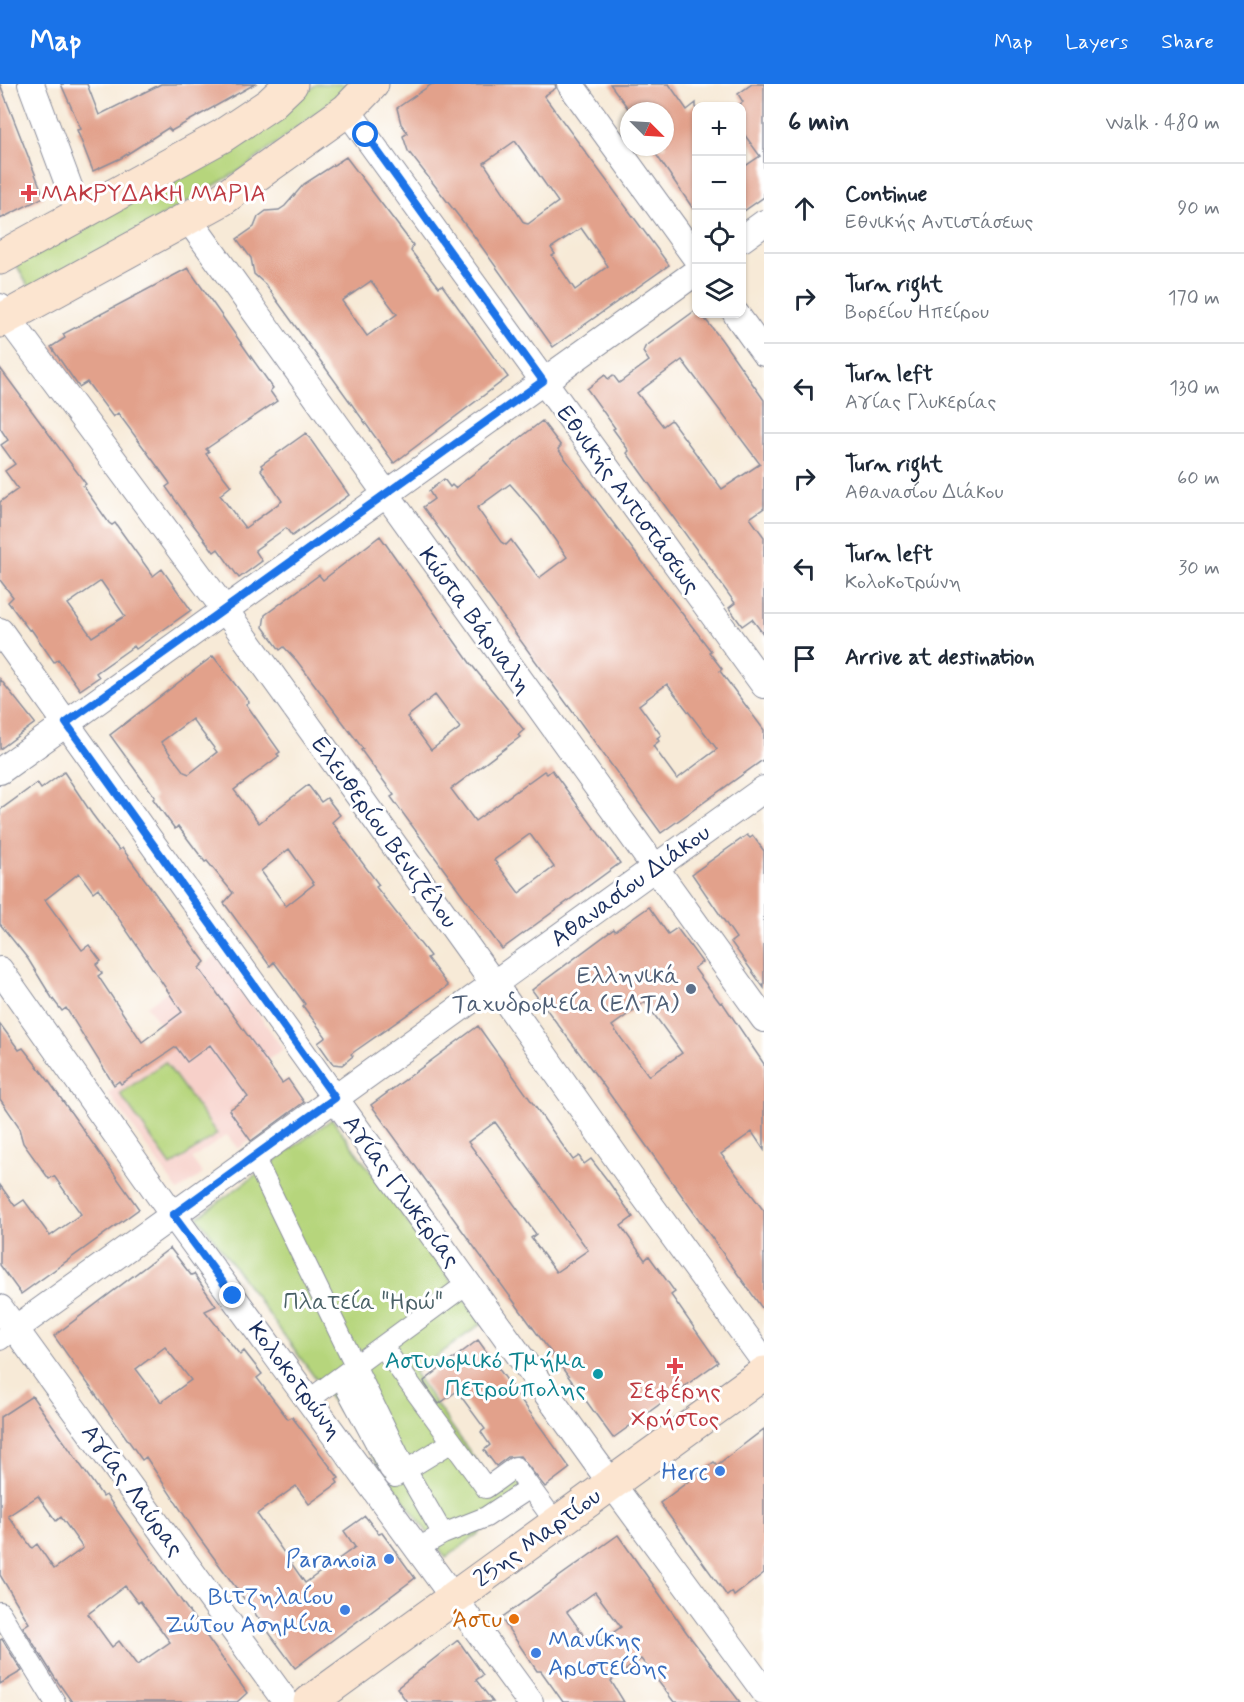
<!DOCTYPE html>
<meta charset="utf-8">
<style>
:root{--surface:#fff;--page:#f2f2f3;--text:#1f2937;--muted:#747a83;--line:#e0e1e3;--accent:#1a73e8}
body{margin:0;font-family:Mynerve,sans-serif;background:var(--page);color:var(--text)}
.controls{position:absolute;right:18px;top:18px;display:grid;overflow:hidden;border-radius:12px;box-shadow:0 2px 4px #0004}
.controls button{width:54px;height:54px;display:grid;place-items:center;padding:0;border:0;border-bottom:2px solid var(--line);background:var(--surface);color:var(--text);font:30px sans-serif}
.compass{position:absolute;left:620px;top:18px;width:54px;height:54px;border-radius:50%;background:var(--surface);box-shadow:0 2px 4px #0004;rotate:114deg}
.stop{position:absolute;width:18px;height:18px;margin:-14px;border:4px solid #1a73e8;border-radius:50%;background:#fff}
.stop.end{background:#1a73e8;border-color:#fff;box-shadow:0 2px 6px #0008}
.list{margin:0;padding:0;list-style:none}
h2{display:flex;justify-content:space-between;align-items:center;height:78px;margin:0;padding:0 24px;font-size:26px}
h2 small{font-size:20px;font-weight:400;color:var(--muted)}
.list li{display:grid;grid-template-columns:39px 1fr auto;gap:18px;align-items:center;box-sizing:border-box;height:90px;padding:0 24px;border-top:2px solid var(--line)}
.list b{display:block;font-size:22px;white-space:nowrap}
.list p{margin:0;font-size:20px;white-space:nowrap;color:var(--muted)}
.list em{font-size:20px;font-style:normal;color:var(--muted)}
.icon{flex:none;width:33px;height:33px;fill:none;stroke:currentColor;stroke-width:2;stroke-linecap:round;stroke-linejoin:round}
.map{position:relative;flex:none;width:764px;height:1618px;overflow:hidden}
header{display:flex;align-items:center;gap:36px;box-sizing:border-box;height:84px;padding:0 30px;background:var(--accent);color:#fff}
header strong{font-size:28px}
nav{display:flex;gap:33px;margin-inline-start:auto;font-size:21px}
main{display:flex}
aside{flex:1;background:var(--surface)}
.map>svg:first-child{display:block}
</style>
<header>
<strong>Map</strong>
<nav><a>Map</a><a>Layers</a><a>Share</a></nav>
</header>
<main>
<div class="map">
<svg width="764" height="1618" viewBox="0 0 764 1618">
<rect width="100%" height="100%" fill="#fff"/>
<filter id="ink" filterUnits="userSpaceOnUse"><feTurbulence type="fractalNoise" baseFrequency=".0167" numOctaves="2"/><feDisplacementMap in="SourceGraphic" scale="12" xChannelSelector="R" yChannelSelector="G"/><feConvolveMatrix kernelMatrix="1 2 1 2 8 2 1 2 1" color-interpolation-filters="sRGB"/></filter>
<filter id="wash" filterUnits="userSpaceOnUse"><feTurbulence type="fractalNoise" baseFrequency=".008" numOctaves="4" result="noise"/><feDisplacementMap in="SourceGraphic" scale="24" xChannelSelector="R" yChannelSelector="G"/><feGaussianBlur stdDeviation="1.35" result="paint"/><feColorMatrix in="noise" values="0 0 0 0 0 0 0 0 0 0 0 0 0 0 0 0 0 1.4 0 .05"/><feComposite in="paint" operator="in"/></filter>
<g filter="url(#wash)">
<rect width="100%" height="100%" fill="#f7ead7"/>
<path fill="#f7d0c9" d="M217,871L283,965L266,977L282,999L288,995L304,1018L238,1065L227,1051L192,1075L203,1090L178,1107L108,1009L175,961L147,922Z"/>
<path fill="#b6d57b" stroke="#68826c" stroke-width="1.5" d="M316,0H354L244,84L32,209L16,180L231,65L269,41Z
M165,978L217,1050L171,1082L120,1010Z
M332,1035L482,1239L414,1289L489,1395L501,1387L539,1404L446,1474L198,1133Z"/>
<g id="blocks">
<path fill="#e2a18b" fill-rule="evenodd" d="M0,0L44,113L0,135Z
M61,0H87L99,31L161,0H255L171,47L168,44L121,74L93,87L77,46L81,45Z
M432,0H555L556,4L544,12L669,181L553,263L474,152L408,67L403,52L408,49L401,40L397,24ZM515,57L558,118L528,140L524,139L484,79ZM581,144L608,182L575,206L552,172L555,170L551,164Z
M610,0H669L687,26L696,19V129L651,63H665V27H630Z
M752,0H764V113L741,129V85L760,72L741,46V22H737L743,18L738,10Z
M346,73L413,161L411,167L439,203L442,201L508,293L394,379L265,200L254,190L251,174L237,155L254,143L258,133L266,127L279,126L285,122L304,100ZM371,197L397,230L367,252L342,217Z
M188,184L273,304L270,307L277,317L206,365L209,368L206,370L231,402L220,411L245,444L282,417L261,386L263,384L261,381L306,349L349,411L292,452L286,444L255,466L262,477L239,494L218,465L214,468L186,431L166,403L170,400L169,398L118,329L113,333L87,298L79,303L51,263L65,254L63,250Z
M696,226V230H701L721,255L764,316V424L750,434L764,453V551L752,535L742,542L729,524L735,519L627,369L629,367L613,345L615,344L587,305L605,291L608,295L613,291L619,299L649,277L643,268L645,263ZM682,276L760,380L722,405L671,336L663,342L637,309Z
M0,284L86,400L83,402L109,439L112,441L115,439L153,492L162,485L191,526L136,565L134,562L96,589L99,593L80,606L58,575L54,578L31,545L29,546L8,518L13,513L0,496V418L18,405L5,387L15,380L1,361L8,356L0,344ZM101,497L125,532L92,553L68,520Z
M542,337L561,362L558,365L634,467L711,567L709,568L722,585L720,587L764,646V675L661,749L423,423L434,415L429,407L444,395L450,403L452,401L455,404ZM510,400L539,433L567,473L539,494L511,456L506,461L501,458L477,424ZM667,600L717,665L677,695L653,662L659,657L657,654L661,651L639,621Z
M380,452L470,579L524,646L518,651L520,653L451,705L475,737L544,687L547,690L552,686L620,779L502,865L391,713L394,711L361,666L363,665L297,577L284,563L280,566L263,543L265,531L319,491L323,496ZM435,611L460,644L431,666L407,633ZM530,750L554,783L519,809L494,776Z
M213,572L249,618L246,620L280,668L277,670L279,672L234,706L259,739L308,701L321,718L327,714L340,731L332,738L379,801L376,803L430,872L427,874L448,902L351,970L353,972L342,981L333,980L318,959L326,953L303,922L305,920L274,878L270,882L224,819L233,809L207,777L205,778L178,742L175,745L153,715L155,713L110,651ZM192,635L217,668L189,690L184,688L161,658ZM289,765L314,800L286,822L261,787Z
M0,595L35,639L0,665Z
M64,688L92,730L119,766L122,764L205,878L199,884L282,999L288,995L304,1018L251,1057L229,1026L248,1013L210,961L187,978L176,963L121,1000L119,997L114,1001L66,924L62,927L52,914L28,875L0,840V726L37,699L41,705ZM79,789L93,808L98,804L182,928L142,958L98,892L102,889L96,881L101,877L89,861L82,866L45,816Z
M747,751L750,754L753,752L764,767V904L731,858L736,854L692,790Z
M649,823L668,850L677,844L702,878L694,884L720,919L722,918L764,980V1066L752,1048L721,1070L764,1127V1227L601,998L532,906L614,845L615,847ZM645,918L682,969L649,992L612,942Z
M0,940L19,966L23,964L48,996L139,1125L21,1210L0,1181V1101L15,1122L24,1116L50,1152L81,1130L54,1092L49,1095L23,1059L18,1041L0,1015Z
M478,942L573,1076L579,1072L584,1080L591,1075L608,1097L633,1133L621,1142L645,1176L649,1172L675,1208L671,1211L718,1278L613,1354L371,1021ZM495,1038L588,1166L556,1188L531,1154L536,1150L468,1058Z
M170,1164L191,1191L194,1190L216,1222L205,1227L240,1271L244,1267L262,1290L257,1294L288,1335L292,1333L339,1394L336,1396L338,1399L309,1420L296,1402L257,1430L305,1499L355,1463L344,1447L365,1432L379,1450L382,1449L415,1494L295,1584L198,1452L146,1373L142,1376L54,1252ZM165,1263L191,1296L161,1318L136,1285Z
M478,1256L570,1384L545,1403L520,1372L508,1373L496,1382L484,1366L490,1361L481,1348L485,1345L457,1307L439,1320L425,1300L424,1297Z
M32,1312L103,1413L106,1411L247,1609L237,1618H72L55,1594L23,1543L29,1539L0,1491V1333ZM38,1412L56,1437L61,1433L83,1464L54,1485L37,1460L32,1464L8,1432ZM125,1502L138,1519L140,1517L170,1558L137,1581L119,1557L112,1563L88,1530Z
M764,1345V1489L734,1512L732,1508L727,1512L660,1419L714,1378L717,1381Z
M618,1451L687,1549L740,1618H674L641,1575L611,1597L624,1618H563L541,1587H537L501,1534ZM595,1508L621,1543L592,1563L567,1528Z
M2,1555L22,1587L0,1600V1556Z
M458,1556L483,1591L476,1596L493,1618H407L397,1604Z"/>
</g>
</g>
<g filter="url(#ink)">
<use href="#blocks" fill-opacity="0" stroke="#898c9a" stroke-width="1.5"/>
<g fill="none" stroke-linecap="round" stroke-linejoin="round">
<g stroke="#898c9a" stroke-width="22">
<path id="pedestrian" d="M254,1073L406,1386L443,1450L418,1464
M0,1256L15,1245
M383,1263L486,1404L515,1383L556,1439
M362,1297L347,1306L390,1386L403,1380
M310,1315L468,1199
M395,1393L452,1358
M443,1450L486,1433L530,1404
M0,1528L55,1618"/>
</g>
<g stroke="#898c9a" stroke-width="28">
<path id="minor" d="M31,0L80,132
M570,0L696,174
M347,26L764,601
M189,136L764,935
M742,155L764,139
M0,223L225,526L494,900L633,1097L764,1277
M736,230L764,269
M0,547L595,1377L764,1607
M0,687L696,188
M0,886L173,1131L530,1618
M0,1224L286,1618
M15,1245L764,705"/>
</g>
<g stroke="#898c9a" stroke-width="35">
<path id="secondary" d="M0,174L222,52L270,20L291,0
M0,237L221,116L347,26L372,0
M310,1618L764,1289"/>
</g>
<use href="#pedestrian" stroke="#fff" stroke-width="20"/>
<use href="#minor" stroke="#fff" stroke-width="26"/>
<use href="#secondary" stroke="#fce5d0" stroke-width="33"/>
</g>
</g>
<g fill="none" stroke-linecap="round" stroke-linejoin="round" filter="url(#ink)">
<path stroke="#1a73e8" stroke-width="8" d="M233,1212L173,1131L335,1014L66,639L543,297L366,51"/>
</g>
<g fill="#e0444e" stroke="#fff" stroke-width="2">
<path d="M26 100h6v6h6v6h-6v6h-6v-6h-6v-6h6z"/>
<path d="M672 1273h6v6h6v6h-6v6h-6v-6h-6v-6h6z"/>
</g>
<circle fill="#5c6f8a" stroke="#fff" stroke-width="2" cx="691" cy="905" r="6"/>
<circle fill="#0f9aa8" stroke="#fff" stroke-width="2" cx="598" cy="1290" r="6"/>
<g fill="#3f7fe0" stroke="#fff" stroke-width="2">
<circle cx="720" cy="1387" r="6"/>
<circle cx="389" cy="1475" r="6"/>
<circle cx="345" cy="1526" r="6"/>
<circle cx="536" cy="1569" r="6"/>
</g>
<circle fill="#e8710a" stroke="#fff" stroke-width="2" cx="514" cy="1535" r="6"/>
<g text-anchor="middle" stroke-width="6" stroke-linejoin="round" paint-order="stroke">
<g font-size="24" fill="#be3a42" stroke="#fff" text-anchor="start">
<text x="41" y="117">ΜΑΚΡΥΔΑΚΗ ΜΑΡΙΑ</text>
<text x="675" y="1314" text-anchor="middle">Σεφέρης<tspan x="675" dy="28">Χρήστος</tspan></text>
</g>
<g font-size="24" fill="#1b2f5e" stroke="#fff">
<text transform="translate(629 415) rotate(54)" y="8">Εθνικής Αντιστάσεως</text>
<text transform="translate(476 536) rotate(54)" y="8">Κώστα Βάρναλη</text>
<text transform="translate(385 748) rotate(54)" y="8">Ελευθερίου Βενιζέλου</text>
<text transform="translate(630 801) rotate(-36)" y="8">Αθανασίου Διάκου</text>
<text transform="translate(402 1107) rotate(54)" y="8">Αγίας Γλυκερίας</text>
<text transform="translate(296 1296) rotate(53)" y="8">Κολοκοτρώνη</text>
<text transform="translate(133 1406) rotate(54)" y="8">Αγίας Λαύρας</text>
<text transform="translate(537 1453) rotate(-36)" y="8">25ης Μαρτίου</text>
</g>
<g font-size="24" fill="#4e5e75" stroke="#fff" text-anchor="end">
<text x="679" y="899">Ελληνικά<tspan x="679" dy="28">Ταχυδρομεία (ΕΛΤΑ)</tspan></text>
</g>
<g font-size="24" fill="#4a6167" stroke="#fff">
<text x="363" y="1225">Πλατεία "Ηρώ"</text>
</g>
<g font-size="24" fill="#0d838f" stroke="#fff" text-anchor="end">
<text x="586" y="1284">Αστυνομικό Τμήμα<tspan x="586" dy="28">Πετρούπολης</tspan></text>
</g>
<g font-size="24" fill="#366cbe" stroke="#fff" text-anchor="end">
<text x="708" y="1395">Herc</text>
<text x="377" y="1483">Paranoia</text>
<text x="333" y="1520">Βιτζηλαίου<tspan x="333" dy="28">Ζώτου Ασημίνα</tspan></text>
<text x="548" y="1563" text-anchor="start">Μανίκης<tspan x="548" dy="28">Αριστείδης</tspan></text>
</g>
<g font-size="24" fill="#c56008" stroke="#fff" text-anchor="end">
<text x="502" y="1543">Άστυ</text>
</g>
</g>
</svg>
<div class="controls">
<button>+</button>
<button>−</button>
<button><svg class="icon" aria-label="locate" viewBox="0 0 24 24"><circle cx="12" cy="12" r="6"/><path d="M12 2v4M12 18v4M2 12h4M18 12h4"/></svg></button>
<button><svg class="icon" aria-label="layers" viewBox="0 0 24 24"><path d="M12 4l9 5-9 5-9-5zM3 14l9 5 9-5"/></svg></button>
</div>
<svg class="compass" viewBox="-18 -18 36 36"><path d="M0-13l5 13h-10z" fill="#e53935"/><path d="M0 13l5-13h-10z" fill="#747a83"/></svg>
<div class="stop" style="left:366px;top:51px"></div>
<div class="stop end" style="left:233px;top:1212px"></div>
</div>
<aside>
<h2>6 min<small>Walk · 480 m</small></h2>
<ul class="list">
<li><svg class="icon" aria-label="ahead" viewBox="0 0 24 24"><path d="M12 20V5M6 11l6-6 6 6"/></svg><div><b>Continue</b><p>Εθνικής Αντιστάσεως</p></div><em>90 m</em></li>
<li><svg class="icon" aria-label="right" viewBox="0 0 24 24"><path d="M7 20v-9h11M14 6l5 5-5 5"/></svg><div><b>Turn right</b><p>Βορείου Ηπείρου</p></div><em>170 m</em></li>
<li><svg class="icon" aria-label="left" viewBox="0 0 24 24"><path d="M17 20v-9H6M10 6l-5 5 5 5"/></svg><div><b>Turn left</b><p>Αγίας Γλυκερίας</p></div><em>130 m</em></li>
<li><svg class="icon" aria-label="right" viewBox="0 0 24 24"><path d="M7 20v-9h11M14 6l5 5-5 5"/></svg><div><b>Turn right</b><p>Αθανασίου Διάκου</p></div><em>60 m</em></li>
<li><svg class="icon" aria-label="left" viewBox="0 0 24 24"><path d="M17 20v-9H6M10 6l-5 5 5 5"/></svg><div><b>Turn left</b><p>Κολοκοτρώνη</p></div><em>30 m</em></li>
<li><svg class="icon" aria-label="arrive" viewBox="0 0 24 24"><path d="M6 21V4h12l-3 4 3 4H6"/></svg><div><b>Arrive at destination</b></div></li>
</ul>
</aside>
</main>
